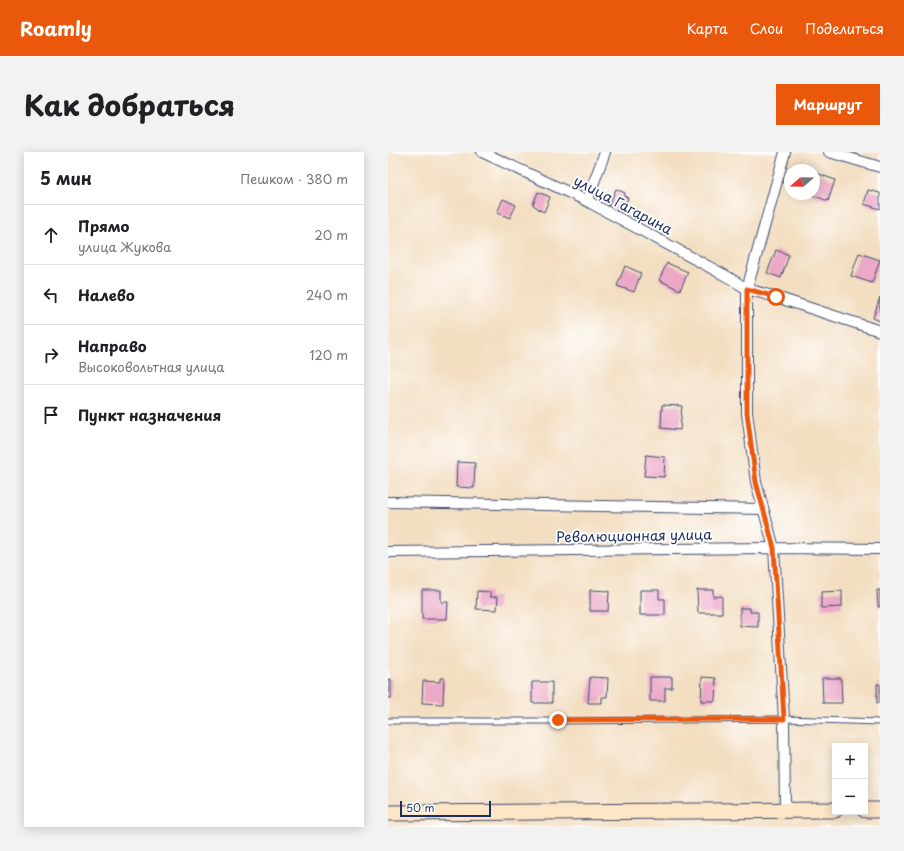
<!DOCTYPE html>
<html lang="ru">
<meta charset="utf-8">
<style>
:root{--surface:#fff;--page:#f2f2f2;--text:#202124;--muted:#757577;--line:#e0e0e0;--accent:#ea580c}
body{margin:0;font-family:"Playpen Sans",sans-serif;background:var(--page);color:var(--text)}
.controls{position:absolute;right:12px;bottom:12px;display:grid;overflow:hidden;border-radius:0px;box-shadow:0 2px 10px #0003}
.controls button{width:36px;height:36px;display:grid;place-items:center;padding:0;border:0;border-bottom:1px solid var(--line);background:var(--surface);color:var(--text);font:20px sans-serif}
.compass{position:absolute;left:396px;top:12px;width:36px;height:36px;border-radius:50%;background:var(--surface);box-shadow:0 2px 10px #0003;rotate:250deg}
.scale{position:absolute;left:12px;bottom:10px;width:91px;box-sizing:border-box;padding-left:4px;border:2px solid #1b2f5e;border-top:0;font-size:11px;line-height:14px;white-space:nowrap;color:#1b2f5e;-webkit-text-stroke:3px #fff;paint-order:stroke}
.stop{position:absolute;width:12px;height:12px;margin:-9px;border:3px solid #ea580c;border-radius:50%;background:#fff}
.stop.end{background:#ea580c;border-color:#fff;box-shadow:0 1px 4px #0008}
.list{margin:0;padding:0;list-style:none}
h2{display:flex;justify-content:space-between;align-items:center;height:52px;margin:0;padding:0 16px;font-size:17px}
h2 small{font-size:13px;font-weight:400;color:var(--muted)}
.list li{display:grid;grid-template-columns:26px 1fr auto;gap:12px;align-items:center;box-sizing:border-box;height:60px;padding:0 16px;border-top:1px solid var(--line)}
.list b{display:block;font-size:15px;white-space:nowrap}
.list p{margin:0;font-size:13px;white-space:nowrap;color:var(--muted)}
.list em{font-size:13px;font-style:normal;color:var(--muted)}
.icon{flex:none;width:22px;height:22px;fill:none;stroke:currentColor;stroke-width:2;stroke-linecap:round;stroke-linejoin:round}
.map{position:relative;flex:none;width:492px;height:675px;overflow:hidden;border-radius:0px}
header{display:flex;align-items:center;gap:24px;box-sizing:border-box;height:56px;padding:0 20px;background:var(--accent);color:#fff}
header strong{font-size:19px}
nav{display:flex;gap:22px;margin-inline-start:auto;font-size:14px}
.intro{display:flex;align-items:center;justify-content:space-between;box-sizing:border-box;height:96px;padding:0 24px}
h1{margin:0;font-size:28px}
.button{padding:10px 18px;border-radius:0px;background:var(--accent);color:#fff;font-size:14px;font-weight:700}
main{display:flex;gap:24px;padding:0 24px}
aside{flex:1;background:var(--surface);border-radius:0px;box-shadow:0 2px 10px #0003}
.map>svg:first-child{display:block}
</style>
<header>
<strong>Roamly</strong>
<nav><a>Карта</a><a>Слои</a><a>Поделиться</a></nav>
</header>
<div class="intro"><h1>Как добраться</h1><a class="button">Маршрут</a></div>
<main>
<aside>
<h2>5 мин<small>Пешком · 380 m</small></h2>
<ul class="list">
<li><svg class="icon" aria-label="ahead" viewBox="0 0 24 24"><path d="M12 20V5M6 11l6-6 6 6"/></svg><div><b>Прямо</b><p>улица Жукова</p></div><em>20 m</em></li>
<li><svg class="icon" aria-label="left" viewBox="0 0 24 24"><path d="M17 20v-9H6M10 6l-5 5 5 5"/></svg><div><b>Налево</b></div><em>240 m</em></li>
<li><svg class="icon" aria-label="right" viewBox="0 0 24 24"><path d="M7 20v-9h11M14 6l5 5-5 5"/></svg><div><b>Направо</b><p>Высоковольтная улица</p></div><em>120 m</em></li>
<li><svg class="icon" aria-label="arrive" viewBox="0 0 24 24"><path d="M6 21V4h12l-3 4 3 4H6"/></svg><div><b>Пункт назначения</b></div></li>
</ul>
</aside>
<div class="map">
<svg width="492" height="675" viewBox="0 0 492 675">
<rect width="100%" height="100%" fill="#fff"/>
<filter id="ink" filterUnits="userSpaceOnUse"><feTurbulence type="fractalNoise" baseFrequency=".025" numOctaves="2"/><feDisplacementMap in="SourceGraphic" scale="8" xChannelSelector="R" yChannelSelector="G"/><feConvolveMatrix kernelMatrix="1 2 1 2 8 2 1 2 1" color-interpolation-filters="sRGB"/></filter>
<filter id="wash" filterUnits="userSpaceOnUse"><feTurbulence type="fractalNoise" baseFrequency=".012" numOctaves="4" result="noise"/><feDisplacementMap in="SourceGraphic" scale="16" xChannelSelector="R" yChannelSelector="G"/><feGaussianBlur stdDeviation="0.9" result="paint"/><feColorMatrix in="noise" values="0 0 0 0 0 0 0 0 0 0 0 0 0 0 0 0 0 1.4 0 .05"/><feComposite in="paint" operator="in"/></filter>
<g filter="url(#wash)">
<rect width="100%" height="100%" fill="#f3dec1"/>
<g id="blocks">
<path fill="#eca8c7" d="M426,20L447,28L440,49L422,42H426Z
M228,37L237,41L236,44L240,46L234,61L220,55Z
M480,38L492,41V57L476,52Z
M150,40L162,45L156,60L150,57V56L145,53Z
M115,47L128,53L122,66L109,61Z
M388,98L401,103L393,126L379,121Z
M471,101L492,108L484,131L463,124Z
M279,111L300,120L292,138L271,128Z
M237,114L253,121L246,140L229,134Z
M492,145V169L485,166Z
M274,253L294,254L292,278L273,276Z
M258,303L277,305L276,325L256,324Z
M69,310L87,311L86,336L68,335Z
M34,438H53V450H60L59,467H34Z
M202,438L221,439L220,459H202Z
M252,438H271V447H277V463H252Z
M309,438H325V445L334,444V461H310Z
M489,438H492V455H490Z
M89,439L102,440V445H110L109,458L88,457Z
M454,439V455L433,456V440Z
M352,456H362V460H370V475L352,474Z
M202,525L220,526L219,545H214V551H200Z
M262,525H284V536H277V549H262Z
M314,525L328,526L327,549H313Z
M52,526H56L55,552L34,551L35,529L52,530Z
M434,526H453L454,551H435Z
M0,527H3V546H0Z
M144,530H164V551H144Z
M489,532H492V551H489Z"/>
</g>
</g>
<g filter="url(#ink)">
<use href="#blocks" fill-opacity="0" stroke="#3b496d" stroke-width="1"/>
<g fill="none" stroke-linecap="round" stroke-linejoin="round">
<g stroke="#3b496d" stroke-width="7">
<path id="service" d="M0,569H171L396,567L492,570"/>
</g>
<g stroke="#3b496d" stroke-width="12">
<path id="minor" d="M94,0L199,49L340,125L359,137L388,145L492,179
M441,0L492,15
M199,49L217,0
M0,350L375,357
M0,400L386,396L492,397
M397,658L396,567L386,396L368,330L359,261V137L397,0"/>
</g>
<g stroke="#3b496d" stroke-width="17">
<path id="secondary" d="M477,658H492
M0,661L447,658"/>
</g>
<use href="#service" stroke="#fff" stroke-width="5"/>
<use href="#minor" stroke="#fff" stroke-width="10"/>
<use href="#secondary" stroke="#fde5c5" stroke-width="15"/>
</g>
</g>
<g fill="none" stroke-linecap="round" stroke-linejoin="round" filter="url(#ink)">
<path stroke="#ea580c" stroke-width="5" d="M170,568L396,567L386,396L368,330L359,261V137L388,145"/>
</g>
<g text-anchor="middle" stroke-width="3.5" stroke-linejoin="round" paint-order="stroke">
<g font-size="14" fill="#1b2f5e" stroke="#fff">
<text transform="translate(235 53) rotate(28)" y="5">улица Гагарина</text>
<text transform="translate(246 384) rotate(-1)" y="5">Революционная улица</text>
</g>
</g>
</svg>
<div class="controls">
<button>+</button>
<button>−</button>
</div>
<svg class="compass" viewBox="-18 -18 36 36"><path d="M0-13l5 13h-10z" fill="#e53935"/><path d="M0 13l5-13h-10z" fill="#757577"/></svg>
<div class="scale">50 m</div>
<div class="stop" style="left:388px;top:145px"></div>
<div class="stop end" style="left:170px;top:568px"></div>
</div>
</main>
